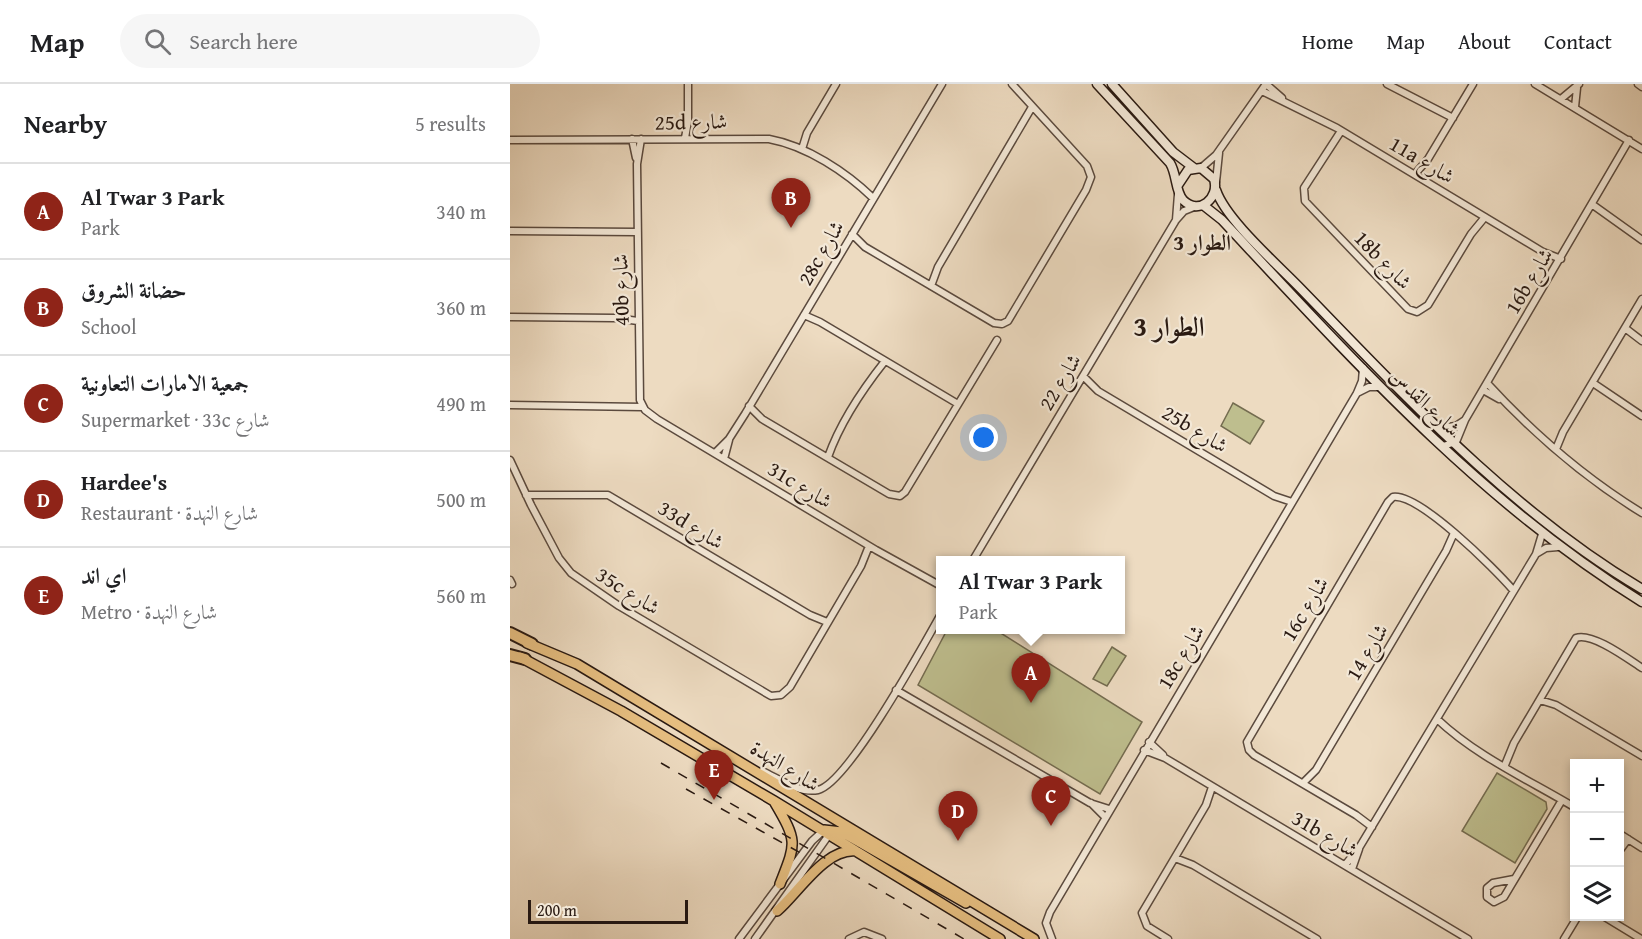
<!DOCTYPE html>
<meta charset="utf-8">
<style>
:root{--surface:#fff;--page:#f6f6f6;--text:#202124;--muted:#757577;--line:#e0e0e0;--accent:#8f2418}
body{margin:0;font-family:"Gentium Book Plus",Amiri,serif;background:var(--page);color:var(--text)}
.controls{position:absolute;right:18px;bottom:18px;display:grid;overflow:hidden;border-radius:0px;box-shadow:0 3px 9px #0003}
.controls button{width:54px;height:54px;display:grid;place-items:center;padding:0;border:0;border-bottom:2px solid var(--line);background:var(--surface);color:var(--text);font:30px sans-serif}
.scale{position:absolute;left:18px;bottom:15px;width:160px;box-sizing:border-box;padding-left:6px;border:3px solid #2a1a12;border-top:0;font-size:16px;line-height:21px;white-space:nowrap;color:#2a1a12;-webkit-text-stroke:4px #f3e8d7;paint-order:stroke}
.you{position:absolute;left:474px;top:354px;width:21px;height:21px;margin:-15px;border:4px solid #fff;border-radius:50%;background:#1a73e8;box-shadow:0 0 0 9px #1a73e833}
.badge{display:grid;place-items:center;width:39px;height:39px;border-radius:50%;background:var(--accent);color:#fff;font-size:20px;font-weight:700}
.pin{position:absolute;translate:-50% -50px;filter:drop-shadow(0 2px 3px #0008)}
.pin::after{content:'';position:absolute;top:32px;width:21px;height:18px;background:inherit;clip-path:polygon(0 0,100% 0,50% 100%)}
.popup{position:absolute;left:426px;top:472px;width:189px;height:78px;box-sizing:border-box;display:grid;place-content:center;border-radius:0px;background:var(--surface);filter:drop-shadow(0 2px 4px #0005);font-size:20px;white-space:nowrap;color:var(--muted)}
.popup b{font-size:22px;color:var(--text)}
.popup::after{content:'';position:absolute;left:50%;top:100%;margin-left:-12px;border:12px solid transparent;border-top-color:var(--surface)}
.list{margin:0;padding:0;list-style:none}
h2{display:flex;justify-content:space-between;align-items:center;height:78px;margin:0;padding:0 24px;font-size:26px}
h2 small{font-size:20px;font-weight:400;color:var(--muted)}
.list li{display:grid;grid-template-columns:39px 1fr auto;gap:18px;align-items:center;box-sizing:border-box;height:96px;padding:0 24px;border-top:2px solid var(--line)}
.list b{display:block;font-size:22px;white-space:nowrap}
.list p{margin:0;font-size:20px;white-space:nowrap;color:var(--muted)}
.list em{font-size:20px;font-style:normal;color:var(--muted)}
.icon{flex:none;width:33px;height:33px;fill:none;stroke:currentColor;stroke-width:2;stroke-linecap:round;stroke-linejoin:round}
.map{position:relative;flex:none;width:1132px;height:855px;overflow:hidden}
header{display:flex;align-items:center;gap:36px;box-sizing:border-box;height:84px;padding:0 30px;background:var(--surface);border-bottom:2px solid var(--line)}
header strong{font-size:28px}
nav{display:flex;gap:33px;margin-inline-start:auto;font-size:21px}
.search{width:420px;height:54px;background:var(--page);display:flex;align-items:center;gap:15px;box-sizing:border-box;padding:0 21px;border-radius:33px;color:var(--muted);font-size:22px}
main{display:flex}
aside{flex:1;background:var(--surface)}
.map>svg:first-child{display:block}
</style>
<header>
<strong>Map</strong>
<div class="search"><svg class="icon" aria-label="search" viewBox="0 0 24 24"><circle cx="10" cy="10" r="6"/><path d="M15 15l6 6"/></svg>Search here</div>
<nav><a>Home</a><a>Map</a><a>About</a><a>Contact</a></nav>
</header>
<main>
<aside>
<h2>Nearby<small>5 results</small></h2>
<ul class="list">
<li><span class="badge">A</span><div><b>Al Twar 3 Park</b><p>Park</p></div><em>340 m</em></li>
<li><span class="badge">B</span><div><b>حضانة الشروق</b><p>School</p></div><em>360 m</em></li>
<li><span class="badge">C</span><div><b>جمعية الامارات التعاونية</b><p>Supermarket · 33c شارع</p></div><em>490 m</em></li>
<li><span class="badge">D</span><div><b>Hardee's</b><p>Restaurant · شارع النهدة</p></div><em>500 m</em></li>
<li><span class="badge">E</span><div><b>اي اند</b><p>Metro · شارع النهدة</p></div><em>560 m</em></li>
</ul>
</aside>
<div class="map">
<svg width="1132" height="855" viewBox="0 0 1132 855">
<rect width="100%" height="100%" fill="#eddbc1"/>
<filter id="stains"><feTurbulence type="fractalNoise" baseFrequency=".00333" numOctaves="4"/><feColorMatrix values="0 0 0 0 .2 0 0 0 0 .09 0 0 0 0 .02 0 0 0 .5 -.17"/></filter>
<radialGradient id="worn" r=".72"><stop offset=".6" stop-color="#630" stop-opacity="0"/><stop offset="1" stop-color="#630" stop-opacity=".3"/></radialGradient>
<path fill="#bebe8e" stroke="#746c50" stroke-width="1.5" d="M723,319L754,337L740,360L711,342Z
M437,546H486L632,638L590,710L408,601Z
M602,563L616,572L597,602L583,595Z
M987,689L1036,718L1037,725L1005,779L952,747Z"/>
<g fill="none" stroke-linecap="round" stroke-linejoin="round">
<g stroke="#5b4a3e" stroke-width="9">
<path id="street" d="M756,0L772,14
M877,0L943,34
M1025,0L1132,65
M1128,0L1132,3
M752,7L827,44L1033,168L1051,175
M1051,15L1069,0
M1065,23L1067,4
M831,47L794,104L795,117L898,225L907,228L918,221L961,150L975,133
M175,54L178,37V0
M122,55L126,74
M131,55L127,80L130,316L135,326L147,335L366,466L431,502
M0,56L259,55C297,62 336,88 363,114
M292,65L297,49L326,0
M691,84L706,71L756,0
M905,90L918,75L963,0
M706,98L709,69
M1083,121L1132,156
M666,136L668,110
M0,147L127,148
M342,150L355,163L484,239L492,240L498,237L576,106L581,93L577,82L502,0
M421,202L428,183L522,23
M294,231L310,238L448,320
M0,233L105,234L128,237
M1115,244L1132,257
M573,292L588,307L764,412L782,418
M977,299C1022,348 1075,394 1132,429
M1083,299L1132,332
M973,306L989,315
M847,309L859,303H871
M0,321L133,323
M239,322L252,335L379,410L390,412L395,408L487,256
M930,344L946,342L955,336
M933,362L946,358L955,336L1119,56
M1046,365L1053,348L1132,215
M205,369L219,355L235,330L432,0
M318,373C330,339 352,306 375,277
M214,375L219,356
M0,376L21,421L49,474L61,489L109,522L261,612L271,611L280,603L351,482L359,462
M16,411H98L300,531L317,538
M1026,470L1036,464L1048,463
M463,476L666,136L674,127L684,123
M0,496L2,500
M386,606L580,719L599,725
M1030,616L1046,621L1132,672
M927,635C966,672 1019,696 1064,723
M639,658L653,671
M634,666L655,674L958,855
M995,681L1004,659L1066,554C1082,548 1118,575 1132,584
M252,687C268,694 289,710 308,706C338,699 413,562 431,530
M793,699L806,686L936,467L944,449
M581,719L595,733
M862,743L846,731L744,671L739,666L737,658L878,418L883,413C909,409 985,485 1003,506
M1110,750L1132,764
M1110,766L1118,755
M665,774L683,781L807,855
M835,781L849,764L1026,470L1032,450
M842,785L849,765
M1004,795L983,799L977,804V813L984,818L994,813L1052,716
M1093,832L1131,855
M229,855L302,757L314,746
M245,855L321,748
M339,855L354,848L372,855
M542,855L536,839L540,828L847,309L852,297L853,284
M658,855L637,842L632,829L696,721L702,703
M1054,855L1068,832"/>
</g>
<g stroke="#2a1a12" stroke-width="11">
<path id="secondary" d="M587,0L660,79C667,90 665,107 673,116C689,132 710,114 704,95L691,84L678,86L668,101
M602,0L663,68L684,84
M706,106C716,136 768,181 791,205C896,313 1002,428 1132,505
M693,121L712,136C841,274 970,418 1132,518"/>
</g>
<g stroke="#2a1a12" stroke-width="12">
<path id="primary" d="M17,559L67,580L524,855
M10,573L111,627L264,717L490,855
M265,719C288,758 286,759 270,800
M314,746L332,748L456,819
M267,827C289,808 315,764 346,767"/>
</g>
<g stroke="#2a1a12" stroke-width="14">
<path id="highway" d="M0,549L22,560
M0,571L15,575"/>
</g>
<use href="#street" stroke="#f3e8d7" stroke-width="6"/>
<use href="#secondary" stroke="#f3e8d7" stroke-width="8"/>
<use href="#primary" stroke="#e6be80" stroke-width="9"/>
<use href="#highway" stroke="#e6be80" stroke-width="10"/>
<path stroke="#2a1a12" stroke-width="1.5" stroke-dasharray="10 10" stroke-linecap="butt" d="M151,679L454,855
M176,705L296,772"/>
</g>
<g text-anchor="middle" stroke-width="4.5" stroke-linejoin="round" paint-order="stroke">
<g font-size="21" fill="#2a1a12" stroke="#f3e8d7">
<text transform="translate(181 38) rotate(-1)" y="7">25d شارع</text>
<text transform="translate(912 76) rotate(31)" y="7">11a شارع</text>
<text transform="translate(311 169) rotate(-60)" y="7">28c شارع</text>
<text transform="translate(873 176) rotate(46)" y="7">18b شارع</text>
<text transform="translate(1019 197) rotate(-59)" y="7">16b شارع</text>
<text transform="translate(111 206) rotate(-91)" y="7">40b شارع</text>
<text transform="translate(550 298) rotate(-59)" y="7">شارع 22</text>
<text transform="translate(915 318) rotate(44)" y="7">شارع القدس</text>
<text transform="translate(685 345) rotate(31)" y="7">25b شارع</text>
<text transform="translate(290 401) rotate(31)" y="7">31c شارع</text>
<text transform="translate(181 441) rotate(32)" y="7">33d شارع</text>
<text transform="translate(118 507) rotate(32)" y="7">35c شارع</text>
<text transform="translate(795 525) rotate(-59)" y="7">16c شارع</text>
<text transform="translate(857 568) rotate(-59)" y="7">شارع 14</text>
<text transform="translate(671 573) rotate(-59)" y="7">18c شارع</text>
<text transform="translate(275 682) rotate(32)" y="7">شارع النهدة</text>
<text transform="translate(815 750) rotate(30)" y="7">31b شارع</text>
</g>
<g font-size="22" font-weight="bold" fill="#2a1a12" stroke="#f3e8d7">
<text x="692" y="166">الطوار 3</text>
</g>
<g font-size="27" font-weight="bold" fill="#2a1a12" stroke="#f3e8d7">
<text x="659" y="252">الطوار 3</text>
</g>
</g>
<rect width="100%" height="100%" filter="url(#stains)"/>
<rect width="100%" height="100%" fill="url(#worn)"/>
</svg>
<div class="controls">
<button>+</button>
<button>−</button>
<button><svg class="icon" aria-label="layers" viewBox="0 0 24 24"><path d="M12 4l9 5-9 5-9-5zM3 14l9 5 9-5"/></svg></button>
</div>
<div class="scale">200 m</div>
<div class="you"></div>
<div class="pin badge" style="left:521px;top:619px">A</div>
<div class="popup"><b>Al Twar 3 Park</b>Park</div>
<div class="pin badge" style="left:281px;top:144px">B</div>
<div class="pin badge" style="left:541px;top:742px">C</div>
<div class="pin badge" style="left:448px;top:757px">D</div>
<div class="pin badge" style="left:204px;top:716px">E</div>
</div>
</main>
